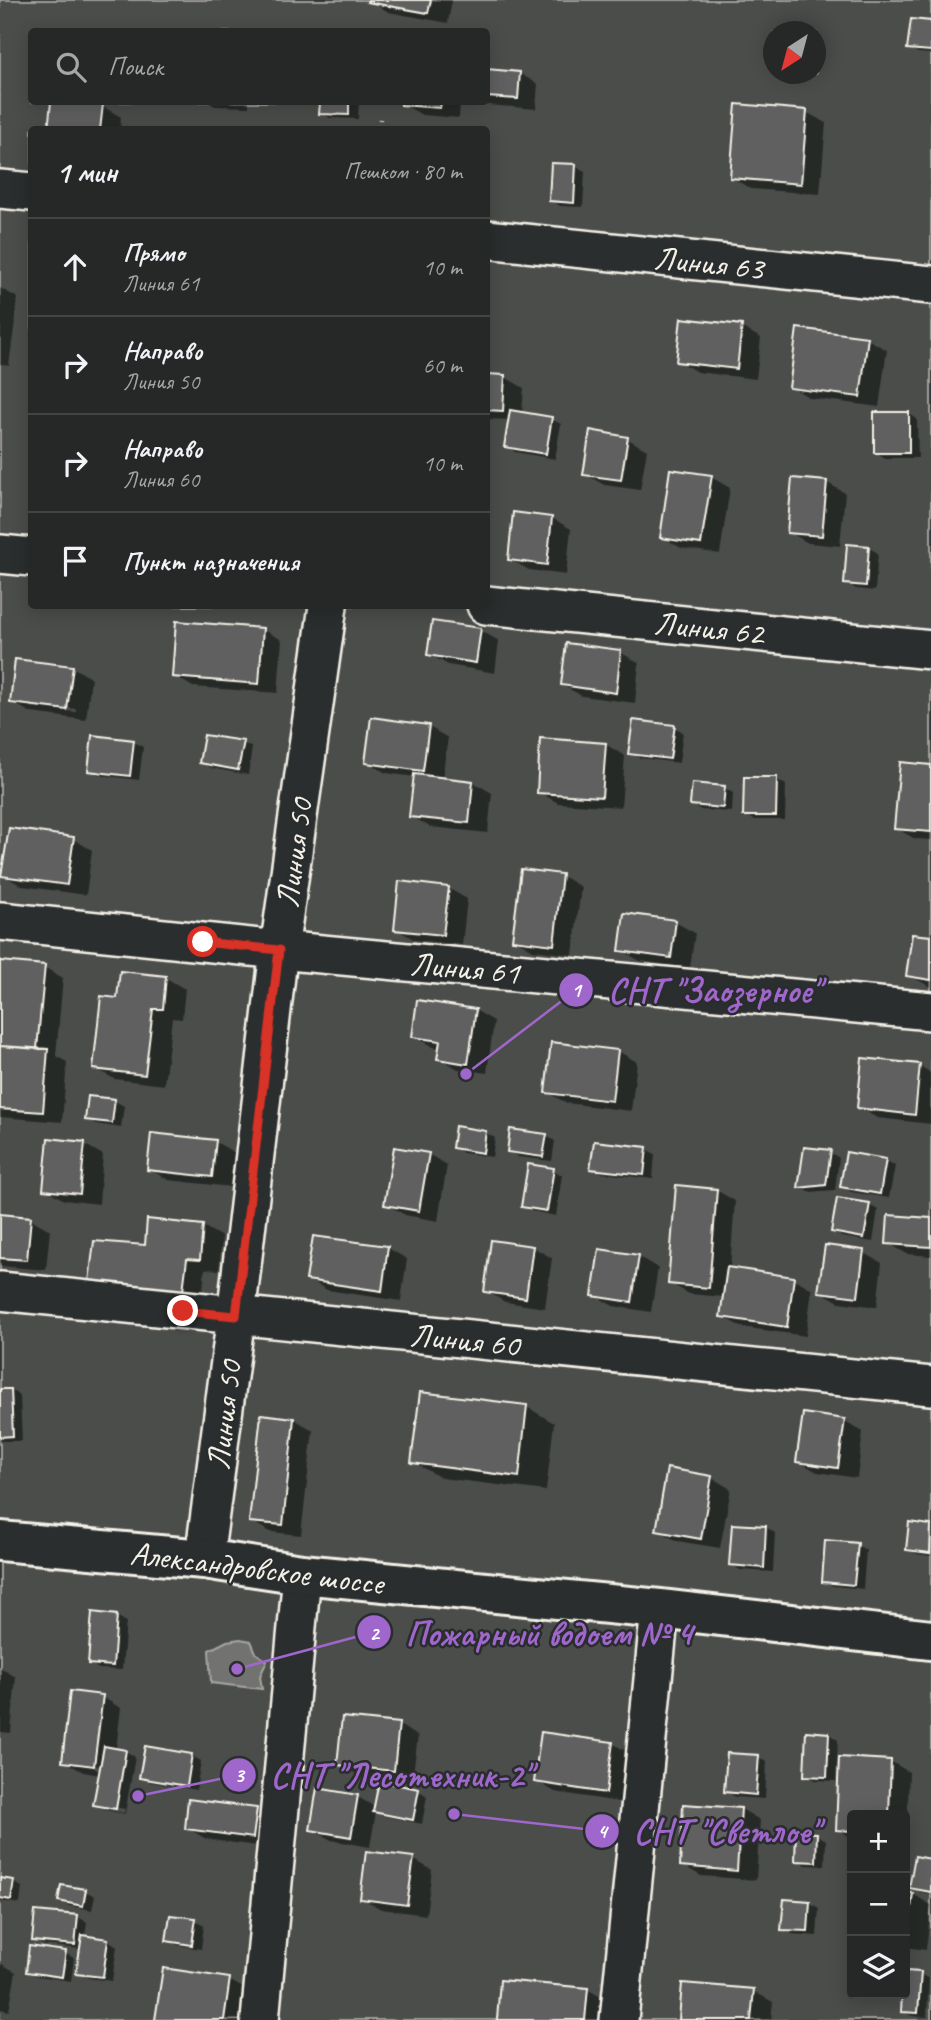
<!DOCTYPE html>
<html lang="ru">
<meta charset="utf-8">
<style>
:root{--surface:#262828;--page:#2e3030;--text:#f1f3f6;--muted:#a4a6a8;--line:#424445}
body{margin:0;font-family:Caveat,sans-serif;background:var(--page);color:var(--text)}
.controls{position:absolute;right:21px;bottom:21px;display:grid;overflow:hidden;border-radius:7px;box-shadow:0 4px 18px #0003}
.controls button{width:63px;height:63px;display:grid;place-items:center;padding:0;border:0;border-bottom:2px solid var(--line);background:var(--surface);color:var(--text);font:35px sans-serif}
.compass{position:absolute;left:763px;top:21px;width:63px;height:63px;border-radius:50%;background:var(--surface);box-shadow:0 4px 18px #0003;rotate:216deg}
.stop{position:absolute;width:21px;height:21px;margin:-16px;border:5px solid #d93025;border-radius:50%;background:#fff}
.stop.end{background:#d93025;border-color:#fff;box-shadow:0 2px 7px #0008}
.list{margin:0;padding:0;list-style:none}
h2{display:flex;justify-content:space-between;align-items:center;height:91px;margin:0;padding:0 28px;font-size:30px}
h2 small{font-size:23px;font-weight:400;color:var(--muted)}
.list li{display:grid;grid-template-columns:46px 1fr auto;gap:21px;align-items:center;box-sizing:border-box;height:98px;padding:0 28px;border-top:2px solid var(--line)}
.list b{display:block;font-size:26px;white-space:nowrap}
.list p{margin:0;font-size:23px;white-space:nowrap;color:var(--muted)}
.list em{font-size:23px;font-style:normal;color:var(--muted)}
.icon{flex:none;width:38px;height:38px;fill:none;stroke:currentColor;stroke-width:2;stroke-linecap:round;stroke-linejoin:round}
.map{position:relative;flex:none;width:931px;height:2020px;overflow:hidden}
.search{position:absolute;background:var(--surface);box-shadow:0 4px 18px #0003;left:28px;top:28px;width:462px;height:77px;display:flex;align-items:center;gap:18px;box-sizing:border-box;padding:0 24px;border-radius:7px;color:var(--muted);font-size:26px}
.panel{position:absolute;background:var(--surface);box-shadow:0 4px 18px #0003;left:28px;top:126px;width:462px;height:483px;border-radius:7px}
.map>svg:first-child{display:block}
</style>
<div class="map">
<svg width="931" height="2020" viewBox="0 0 931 2020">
<rect width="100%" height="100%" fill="#323535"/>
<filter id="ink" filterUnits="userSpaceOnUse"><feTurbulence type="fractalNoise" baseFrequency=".0143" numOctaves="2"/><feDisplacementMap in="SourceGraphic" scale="14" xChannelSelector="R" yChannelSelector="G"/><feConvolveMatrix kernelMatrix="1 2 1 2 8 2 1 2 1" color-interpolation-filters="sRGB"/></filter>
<g filter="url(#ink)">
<path fill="#4b4d4c" stroke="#a09f9a" stroke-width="2" fill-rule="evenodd" d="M0,0H931V2020H0ZM32,32H486V102H32ZM774,32H816V74H774ZM32,130H486V606H32ZM852,1815H905V1994H852Z"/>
<path fill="#727370" stroke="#a6a5a0" stroke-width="2" d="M240,1639L251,1641L256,1653L267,1661L260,1676L262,1689L211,1683L209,1650L227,1641Z"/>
<path fill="#0007" fill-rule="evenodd" d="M370,0H452L448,23L388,12Z
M931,23V54L918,53L909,48Z
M486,71L519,73L538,84L536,109L475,104L471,102H486Z
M53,102L102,106L121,117L120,130H50Z
M208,102H249V107L215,106Z
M322,102H359L358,119L330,118L321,113Z
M403,102H460L459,118L422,115L403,104Z
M806,112L826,123L820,194L751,189L732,178Z
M575,166L585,172L583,207L560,206L551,200Z
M0,288L18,298L9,366L0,364Z
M741,327L761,338L756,379L697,372L678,361Z
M867,339L887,350L879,407L810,398L791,387Z
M486,376L505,377L524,388L522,414L551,419L561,424L555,459L515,452L506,446L510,420L486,419Z
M908,413L917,419L918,458H885L876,452Z
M628,439L647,450L640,490L604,485L585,474Z
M711,477L730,488L720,554L681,548L662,537Z
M826,482L845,493L840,546L808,543L789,532Z
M515,514L552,518L571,529L566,575L529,570L509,559Z
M849,546L869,548L878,553L875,591L856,589L846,583Z
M262,629L282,640L278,693L193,687L174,676Z
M480,630L499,641L495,673L448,665L429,654Z
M620,652L639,663L635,703L582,696L562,685Z
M72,667L91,678L86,720L31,713L12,702ZM30,704L76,709V712L30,707Z
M429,727L448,738L442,779L473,782L492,793L488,833L430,827L411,816L415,777L386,773L367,762Z
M674,727L683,732L679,763L640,758L630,753Z
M134,742L143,747L139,780L99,775L89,770Z
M243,743L252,748L248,775L211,768L201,762Z
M605,744L625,756L621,807L558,803L539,792Z
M931,767V840L915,839L896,828Z
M776,779L786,785L785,820H754L745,815Z
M724,788L733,793L732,812L701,810L692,804Z
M73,839L92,850L86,895L22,886L3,875Z
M522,871L562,876L581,887L573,955L533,950L514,939Z
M448,888L467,899L462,945L415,940L396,929Z
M675,922L695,933L690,968L640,961L621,950Z
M931,938V987L908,975Z
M0,963L44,967L63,978L56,1056L67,1062L62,1122L0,1117Z
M166,978L185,989L182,1019L172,1018L164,1085L114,1079L95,1068L118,1000Z
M475,1010L494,1021L487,1073L458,1069L439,1058L441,1048L433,1047L414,1036Z
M618,1051L637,1062L631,1111L566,1103L547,1092Z
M920,1066L931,1073V1124L877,1118L858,1107Z
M115,1101L124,1106L121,1128L96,1124L87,1119Z
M486,1133L495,1138L492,1157L463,1153L454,1147Z
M546,1136L555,1141L552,1161L518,1157L509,1151Z
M216,1142L235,1153L231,1187L168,1180L149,1169Z
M84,1144L103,1155L99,1204L64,1200L45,1189Z
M646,1149L655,1154L653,1179L602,1173L592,1168Z
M830,1152L839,1158L835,1190L809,1192L800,1187Z
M428,1154L447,1165L438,1221L405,1215L386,1204Z
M886,1160L895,1166L889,1198L851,1192L842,1186Z
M553,1170L562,1175L556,1216L532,1211L523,1206Z
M716,1190L735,1201L730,1269L793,1278L812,1289L806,1336L741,1327L722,1316L724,1297L689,1294L670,1283Z
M869,1205L878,1210L873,1242L842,1237L833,1232Z
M0,1216L31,1219L50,1230L46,1270L0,1266Z
M931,1220V1256L907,1254L888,1243Z
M203,1226L222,1237L219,1270L205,1269L202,1301L110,1292L147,1247Z
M314,1238L388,1248L407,1259L401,1301L327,1290L308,1279Z
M533,1247L552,1258L545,1308L505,1302L486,1291Z
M863,1252L882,1263L877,1307L839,1302L820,1291Z
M639,1257L658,1268L651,1312L613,1306L594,1295Z
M11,1390L20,1396L22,1441H0V1391Z
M527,1407L554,1423L546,1491L441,1478L413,1462Z
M294,1419L313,1430L301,1535L270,1532L251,1521Z
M844,1420L863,1432L857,1478L817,1472L798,1461Z
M712,1478L731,1489L720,1548L677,1541L658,1530Z
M911,1524L931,1526V1556L917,1554L908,1549Z
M766,1527L775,1533L773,1572L740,1570L731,1564Z
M857,1545L866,1550L863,1589L833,1586L824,1581Z
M117,1616L126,1622L122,1670L99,1669L89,1663Z
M0,1668L16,1677L11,1733L0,1732Z
M102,1697L121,1708L116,1750L126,1751L135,1757L125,1814L104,1810L95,1805L100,1775L83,1772L64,1761ZM87,1760L101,1768V1772L86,1763ZM103,1805L125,1809L124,1813L103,1809Z
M399,1725L418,1736L412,1781L358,1775L339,1764Z
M829,1734L838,1740L836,1781L815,1780L806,1775Z
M612,1743L631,1754L625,1803L555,1792L536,1781Z
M192,1756L201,1761L196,1790L150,1782L141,1777Z
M758,1757L767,1762L765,1799L735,1797L726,1791Z
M890,1761L909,1772L907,1842H905V1815H852V1838L838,1829Z
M418,1790L427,1796L422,1824L384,1816L376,1812L370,1847L331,1840L312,1829L358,1797L375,1807Z
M256,1809L275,1820L272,1848L206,1839L187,1828Z
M741,1809L760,1820L756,1880L701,1876L682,1865Z
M817,1835L826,1840L825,1866L806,1865L797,1860Z
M413,1859L432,1870L426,1915L381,1909L361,1898Z
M931,1861V1894L920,1892L911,1887Z
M0,1880L13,1882L22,1887L20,1904L0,1901Z
M85,1891L95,1896L92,1910L69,1906L60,1900Z
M905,1893L913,1894L931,1905L926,1950L905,1947Z
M810,1903L819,1908L817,1936L792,1934L783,1929Z
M78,1917L87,1922L85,1937L108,1940L117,1946L112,1981L88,1978L78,1973L82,1949L43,1945L34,1940Z
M195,1920L204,1925L201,1949L177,1945L168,1940Z
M65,1953L74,1958L71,1981L37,1976L27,1971Z
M0,1963L16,1972L9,2011L0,2009Z
M905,1973L920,1974L929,1979L927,2017L912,2016L902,2011Z
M229,1980L248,1991L244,2020H157Z
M587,1989L606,2000L604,2020H499Z
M753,1991L773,2002L771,2020H680Z"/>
<path fill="#5f605f" stroke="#f4f1e8" stroke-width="2" d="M368,0H431L428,13L367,2Z
M911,19L931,21V51L907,49Z
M486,69L520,72L518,99L486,97Z
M51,102L103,104L100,130H48Z
M320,102H349V115L319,114Z
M401,102H441L440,108L401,105Z
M736,104L807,110L801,184L730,178Z
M551,163L576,164L574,203L549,201Z
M681,318L742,325L737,369L676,362Z
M797,328L868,337L860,397L789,388Z
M486,374L505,375L503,411L486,410Z
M510,410L552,417L546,454L504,447Z
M874,412H909V453H874Z
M590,430L628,437L621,480L583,475Z
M670,469L712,475L701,544L660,538Z
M792,478L827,481L822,536L787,533Z
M513,512L552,517L547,565L508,560Z
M847,544L869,546L866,586L844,584Z
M176,621L263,628L259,684L172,677Z
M432,621L481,628L476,663L427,655Z
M566,643L621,650L616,693L561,685Z
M15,659L73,666L67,710L10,703Z
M371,717L429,725L423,771L365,763Z
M633,720L675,725L670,759L628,754Z
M92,735L134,740L130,776L88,771Z
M204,735L244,741L238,770L199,763Z
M540,738L606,743L602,797L537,793Z
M900,762L931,765V832L894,829Z
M414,774L473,781L469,823L409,817Z
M744,777H777L776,816H743Z
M692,783L725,786L723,808L690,805Z
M9,828L74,837L67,885L1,876Z
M521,869L562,874L554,945L512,940Z
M399,881L449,887L443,935L394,930Z
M624,913L676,920L671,958L619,951Z
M912,934L931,936V980L906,976Z
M0,961L45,965L37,1049L0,1046Z
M120,971L166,976L163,1009H153L145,1075L93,1069L101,996L117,998Z
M417,1000L476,1009L468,1064L437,1059L440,1041L412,1037Z
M551,1042L618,1050L612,1101L545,1093Z
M0,1046L48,1049L43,1112L0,1109Z
M862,1058L920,1064L915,1115L857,1108Z
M88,1096L115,1099L112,1123L85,1120Z
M455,1126L486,1131L483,1153L452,1148Z
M510,1129L547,1134L543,1157L507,1152Z
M151,1133L216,1140L212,1177L147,1170Z
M48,1138L85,1142L80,1194L43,1190Z
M594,1141L647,1147L644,1175L590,1169Z
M394,1147L429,1153L419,1211L384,1205Z
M804,1147L831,1150L826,1185L798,1188Z
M846,1152L886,1159L880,1194L840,1187Z
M528,1164L554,1168L547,1211L521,1207Z
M676,1185L717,1189L709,1288L668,1284Z
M837,1198L870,1203L864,1238L831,1232Z
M0,1214L31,1217L27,1260L0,1258Z
M888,1215L931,1218V1247L886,1244Z
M147,1219L203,1225L200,1260L187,1259L183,1291L89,1282L94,1241L145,1245Z
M313,1236L388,1246L382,1291L306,1280Z
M491,1240L533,1246L526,1298L484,1292Z
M825,1245L864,1250L858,1297L818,1292Z
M599,1249L639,1255L632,1302L592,1296Z
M727,1267L794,1277L787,1327L720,1317Z
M0,1389H11L13,1436L0,1437Z
M420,1392L527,1405L519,1477L411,1463Z
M803,1413L845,1419L838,1468L796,1462Z
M261,1414L294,1418L283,1525L249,1522Z
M667,1468L712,1476L701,1539L656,1531Z
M909,1522L931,1525L930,1553L906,1550Z
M732,1524L766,1526L764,1568L729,1565Z
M825,1540L858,1543L854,1585L822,1582Z
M92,1612L117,1615L113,1666L88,1664Z
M70,1691L103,1695L94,1766L62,1762Z
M342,1717L399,1723L394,1771L337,1765Z
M806,1731L829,1733L827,1777L804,1776Z
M541,1732L613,1742L606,1793L534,1782Z
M104,1746L126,1750L116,1809L93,1805Z
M145,1746L192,1754L187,1786L139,1778Z
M727,1753L759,1755L756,1795L724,1792Z
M839,1757L891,1760L889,1815H852V1831L836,1830Z
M379,1781L419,1789L413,1820L373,1812Z
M317,1788L358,1795L351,1837L310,1830Z
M188,1799L257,1808L253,1838L185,1829Z
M683,1804L741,1808L737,1871L680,1866Z
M796,1832L817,1833L816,1862L795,1861Z
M366,1851L414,1857L407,1905L360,1899Z
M915,1856L931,1859V1892L909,1888Z
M0,1878L14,1880L11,1900L0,1898Z
M61,1885L86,1889L83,1906L58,1901Z
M905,1892L913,1893L907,1940H905Z
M784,1899L810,1901L808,1931L781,1930Z
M35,1911L78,1915L75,1945L32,1941Z
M170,1915L196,1918L192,1945L166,1941Z
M82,1935L108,1939L103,1977L76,1974Z
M29,1946L66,1951L62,1977L26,1972Z
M163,1968L230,1978L224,2020H155Z
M905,1971L921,1972L918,2013L901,2012L902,1994H905Z
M500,1980L588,1988L585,2020H497Z
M682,1983L754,1989L751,2020H679Z"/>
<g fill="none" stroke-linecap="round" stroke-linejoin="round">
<g stroke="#f4f1e8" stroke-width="42">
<path id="street" d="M0,189L32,192
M486,239L931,285
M0,554L32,557
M486,605L931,650
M0,921L279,950L931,1011
M0,1291L931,1386
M204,1559L236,1316L279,950L328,606
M260,2020L302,1574
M619,2020L660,1609"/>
</g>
<g stroke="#f4f1e8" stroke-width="44">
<path id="secondary" d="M0,1541L204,1559L302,1574L660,1609L931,1640"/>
</g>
<path stroke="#f4f1e8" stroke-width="4.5" stroke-dasharray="5 5" stroke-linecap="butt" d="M379,130L380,119"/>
<use href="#street" stroke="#2a2d2e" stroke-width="37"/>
<use href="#secondary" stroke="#2a2d2e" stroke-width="38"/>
</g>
</g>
<g fill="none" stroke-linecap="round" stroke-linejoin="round" filter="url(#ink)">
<path stroke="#d93025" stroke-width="9" d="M183,1311L236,1316L279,950L203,942"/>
</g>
<g text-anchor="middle" stroke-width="5" stroke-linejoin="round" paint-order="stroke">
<g font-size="33" fill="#f4f1e8" stroke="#2a2d2e">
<text transform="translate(709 262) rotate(6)" y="12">Линия 63</text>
<text transform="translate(709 627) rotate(6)" y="12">Линия 62</text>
<text transform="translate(293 853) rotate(-82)" y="12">Линия 50</text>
<text transform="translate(465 967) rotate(5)" y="12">Линия 61</text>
<text transform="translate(465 1339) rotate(6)" y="12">Линия 60</text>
<text transform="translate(223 1415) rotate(-83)" y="12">Линия 50</text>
<text transform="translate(257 1567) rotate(7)" y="12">Александровское шоссе</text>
</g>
</g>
<path fill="none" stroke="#9f67cb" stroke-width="2.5" d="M466 1074L576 990M237 1669L374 1632M138 1796L239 1775M454 1814L602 1831"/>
<g fill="#9f67cb" stroke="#2a2d2e" stroke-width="2.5">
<circle cx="466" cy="1074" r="7"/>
<circle cx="237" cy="1669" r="7"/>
<circle cx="138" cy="1796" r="7"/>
<circle cx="454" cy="1814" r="7"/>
<circle cx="576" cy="990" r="18"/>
<circle cx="374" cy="1632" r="18"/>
<circle cx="239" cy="1775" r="18"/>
<circle cx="602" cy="1831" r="18"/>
</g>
<g font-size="21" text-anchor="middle" font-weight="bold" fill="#fff">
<text x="576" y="997">1</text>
<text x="374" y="1640">2</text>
<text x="239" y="1782">3</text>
<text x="602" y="1838">4</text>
</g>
<g font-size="35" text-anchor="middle" font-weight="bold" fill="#9f67cb" stroke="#2a2d2e" stroke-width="5" stroke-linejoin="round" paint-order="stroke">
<text x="714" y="1002">СНТ "Заозерное"</text>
<text x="549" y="1645">Пожарный водоем № 4</text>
<text x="401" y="1787">СНТ "Лесотехник-2"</text>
<text x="726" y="1843">СНТ "Светлое"</text>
</g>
</svg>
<div class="controls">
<button>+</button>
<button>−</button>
<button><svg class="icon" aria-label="layers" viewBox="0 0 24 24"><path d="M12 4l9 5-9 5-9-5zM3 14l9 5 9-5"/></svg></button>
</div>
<svg class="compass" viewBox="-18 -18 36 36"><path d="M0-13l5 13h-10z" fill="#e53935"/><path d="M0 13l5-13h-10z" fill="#a4a6a8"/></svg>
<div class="stop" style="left:203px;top:942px"></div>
<div class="stop end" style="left:183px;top:1311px"></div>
<div class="search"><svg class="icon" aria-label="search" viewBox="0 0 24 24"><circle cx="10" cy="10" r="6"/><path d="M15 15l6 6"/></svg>Поиск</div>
<section class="panel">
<h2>1 мин<small>Пешком · 80 m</small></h2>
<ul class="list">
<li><svg class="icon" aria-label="ahead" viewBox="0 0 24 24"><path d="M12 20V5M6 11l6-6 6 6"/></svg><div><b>Прямо</b><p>Линия 61</p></div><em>10 m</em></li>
<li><svg class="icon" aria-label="right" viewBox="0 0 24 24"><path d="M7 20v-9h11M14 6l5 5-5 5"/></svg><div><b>Направо</b><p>Линия 50</p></div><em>60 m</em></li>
<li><svg class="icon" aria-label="right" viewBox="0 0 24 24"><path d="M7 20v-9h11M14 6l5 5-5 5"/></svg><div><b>Направо</b><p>Линия 60</p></div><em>10 m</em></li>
<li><svg class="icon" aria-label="arrive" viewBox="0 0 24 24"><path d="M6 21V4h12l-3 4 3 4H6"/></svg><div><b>Пункт назначения</b></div></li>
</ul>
</section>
</div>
